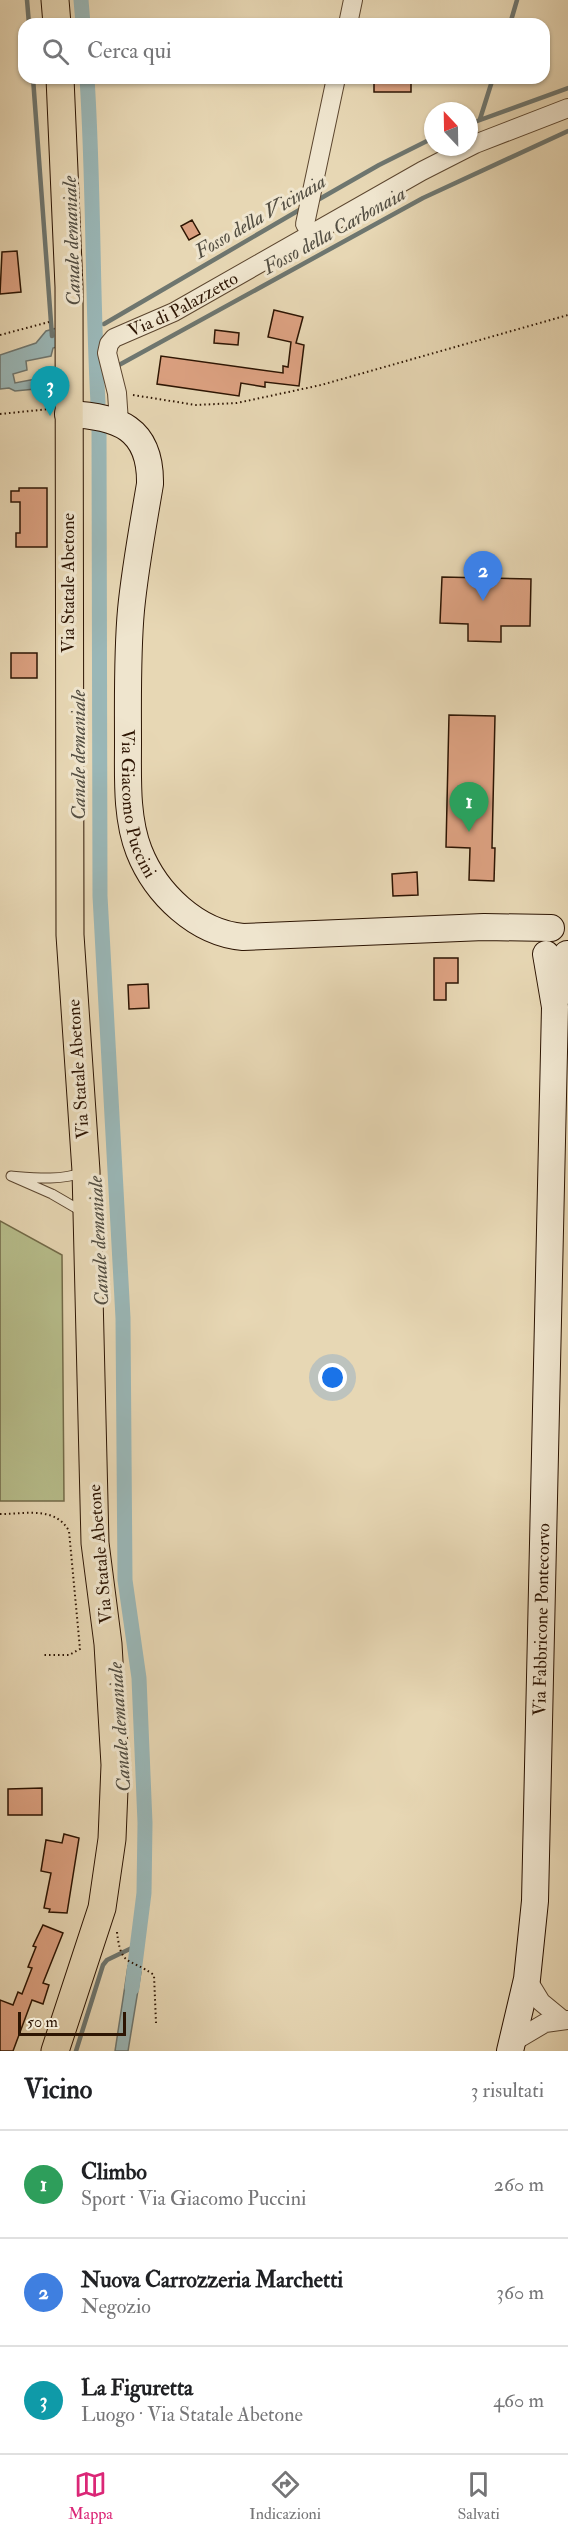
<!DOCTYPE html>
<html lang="it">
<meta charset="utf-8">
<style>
:root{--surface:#fff;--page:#f6f6f6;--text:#202124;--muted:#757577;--line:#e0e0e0;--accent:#db2777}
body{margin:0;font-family:"IM FELL Double Pica",serif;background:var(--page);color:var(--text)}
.compass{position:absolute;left:424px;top:102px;width:54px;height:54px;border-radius:50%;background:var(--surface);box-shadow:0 2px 4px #0004;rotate:338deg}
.scale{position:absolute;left:18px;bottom:15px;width:108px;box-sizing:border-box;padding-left:6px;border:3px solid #2d1503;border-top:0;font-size:16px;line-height:21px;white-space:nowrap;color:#2d1503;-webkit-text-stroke:4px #efe5ce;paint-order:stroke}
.you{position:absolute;left:333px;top:1378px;width:21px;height:21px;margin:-15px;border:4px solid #fff;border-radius:50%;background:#1a73e8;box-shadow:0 0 0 9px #1a73e833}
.badge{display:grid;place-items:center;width:39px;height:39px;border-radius:50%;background:var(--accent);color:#fff;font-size:20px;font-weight:700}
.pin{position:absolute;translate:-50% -50px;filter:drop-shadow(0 2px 3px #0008)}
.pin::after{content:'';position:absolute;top:32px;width:21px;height:18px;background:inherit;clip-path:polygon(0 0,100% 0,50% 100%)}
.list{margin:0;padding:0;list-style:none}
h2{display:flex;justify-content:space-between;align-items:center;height:78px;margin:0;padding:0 24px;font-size:26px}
h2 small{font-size:20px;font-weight:400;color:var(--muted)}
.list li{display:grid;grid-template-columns:39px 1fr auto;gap:18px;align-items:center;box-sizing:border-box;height:108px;padding:0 24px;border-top:2px solid var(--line)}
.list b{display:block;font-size:22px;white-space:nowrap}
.list p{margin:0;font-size:20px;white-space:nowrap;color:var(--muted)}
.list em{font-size:20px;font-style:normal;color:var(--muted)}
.icon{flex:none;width:33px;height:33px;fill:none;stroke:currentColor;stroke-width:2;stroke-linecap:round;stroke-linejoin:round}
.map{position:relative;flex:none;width:568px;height:2051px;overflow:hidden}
.search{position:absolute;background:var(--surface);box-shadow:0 2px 4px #0004;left:18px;right:18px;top:18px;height:66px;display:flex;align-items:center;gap:15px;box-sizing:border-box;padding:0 21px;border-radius:18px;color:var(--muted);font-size:22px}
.sheet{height:402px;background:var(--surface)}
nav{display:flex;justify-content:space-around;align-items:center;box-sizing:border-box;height:84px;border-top:2px solid var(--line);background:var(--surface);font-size:16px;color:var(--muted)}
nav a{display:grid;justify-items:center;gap:3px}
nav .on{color:var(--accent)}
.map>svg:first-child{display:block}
</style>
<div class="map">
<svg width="568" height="2051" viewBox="0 0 568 2051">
<rect width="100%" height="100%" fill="#e7d7b4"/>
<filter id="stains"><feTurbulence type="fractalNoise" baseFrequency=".00333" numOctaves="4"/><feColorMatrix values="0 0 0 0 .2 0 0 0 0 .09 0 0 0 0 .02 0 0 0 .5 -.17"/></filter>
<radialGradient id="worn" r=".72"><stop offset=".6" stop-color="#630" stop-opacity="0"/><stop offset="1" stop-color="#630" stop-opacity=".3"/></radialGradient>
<path fill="#b7be8c" stroke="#726a48" stroke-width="1.5" d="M0,1221L62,1255L64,1501H0Z"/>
<path fill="#9ab7b7" stroke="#6e766f" stroke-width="1.5" d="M57,328V347L53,348L51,356L26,361L27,370L13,374L15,383L57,375L56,387L15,391L9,388L0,389V355L36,343L46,331Z
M128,1966L141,1972L128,2051H115Z"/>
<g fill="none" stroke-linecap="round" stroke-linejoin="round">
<path stroke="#6e766f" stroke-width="4.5" d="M27,0L29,24
M510,24L517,0
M33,78L52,336
M480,119L493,78
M469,124L568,88
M316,201L379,165L433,138
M104,324L301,209
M119,365L423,198L568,131
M76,2051L103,1965L107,1960L138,1945"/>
<path stroke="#9ab7b7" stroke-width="15" d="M81,0L83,24
M87,78C94,186 92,295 98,403
M99,427L100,896L123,1318L125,1580L139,1678L145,1823L144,1893L132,1988"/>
</g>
<path fill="#dca181" stroke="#2d1503" stroke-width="1.5" d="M374,78H411V92H374Z
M192,220L200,234L189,240L181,226Z
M17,251L21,292L0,294L2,252Z
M274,310L303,317L296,343L304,345L299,386L265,382V387L241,383L239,396L157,384L161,356L283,373V366L288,367L291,342L268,337Z
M215,330L239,333L238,345L214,343Z
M19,488H47V547H16V533H20V502H11V491H19Z
M442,577L531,579L530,626H501V642L468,641V624L440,623Z
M11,653H37V678H11Z
M449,715L495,716L492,848H495L494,881L469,880L470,848L446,847Z
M417,872L418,895L393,896L392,874Z
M434,958H458V983H446V1000H434Z
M148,984L149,1008L129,1009L128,985Z
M42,1788V1815H8V1789Z
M64,1834L79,1838L67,1913L49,1912L50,1909L44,1908L51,1873L41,1871L46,1840L62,1843Z
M43,1925L63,1933L43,1983L49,1985L43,2004L32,2000L13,2051H0V2000L13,2005L18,1992L22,1994L32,1968L28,1967L36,1947L33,1946Z"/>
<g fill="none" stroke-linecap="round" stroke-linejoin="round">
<g stroke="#5c462f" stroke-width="11">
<path id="lane" d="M83,1212L52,1194L11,1176C35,1178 61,1181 84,1172"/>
</g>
<g stroke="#5c462f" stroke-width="20">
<g id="street">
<path d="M348,24L353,0"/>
<path d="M311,233L305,224L336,78"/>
<path id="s1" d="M119,422L117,393L107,353L109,344L114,338L174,312L422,171L475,144L568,108"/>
<path d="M527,1979L541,2002L563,2020"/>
<path d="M513,2042L545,2023L568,2020"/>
</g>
</g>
<g stroke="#2d1503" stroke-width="28">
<g id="secondary">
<path id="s2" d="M68,414C118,416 151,428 150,484C143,526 135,568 131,610C127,654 128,699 128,743C128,778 126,818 139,851C156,894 197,933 243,937L484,927L551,928"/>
<path d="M558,995L567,954"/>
<path id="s3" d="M510,2051L527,1979L535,1901L555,1007L546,954"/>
</g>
</g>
<g stroke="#2d1503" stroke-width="29">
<path id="primary" d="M55,0L57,24
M55,2051L102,1908L112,1839L115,1765L108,1644L95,1543L86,1171L70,935L69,287L60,78"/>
</g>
<path stroke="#2d1503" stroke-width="2" stroke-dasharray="1.5 3" stroke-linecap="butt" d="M0,335L49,322
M133,395L196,405L237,403L321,385L568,315
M0,414L50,409
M0,1514C26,1514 55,1506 69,1531L80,1649L69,1655H43
M117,1932C121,1968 129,1957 154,1975L156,2023"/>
<use href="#lane" stroke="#efe5ce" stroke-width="9"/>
<use href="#street" stroke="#efe5ce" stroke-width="18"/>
<use href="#secondary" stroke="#efe5ce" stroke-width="26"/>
<use href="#primary" stroke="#e7d7b4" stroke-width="27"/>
</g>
<g text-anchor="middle" stroke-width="6" stroke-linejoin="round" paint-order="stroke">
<g font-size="18" fill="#2d1503" stroke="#efe5ce">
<text dy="6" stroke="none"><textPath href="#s1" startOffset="164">Via di Palazzetto</textPath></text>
<text transform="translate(68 583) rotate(-90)" y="6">Via Statale Abetone</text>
<text dy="6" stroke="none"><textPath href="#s2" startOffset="447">Via Giacomo Puccini</textPath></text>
<text transform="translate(78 1069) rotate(-94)" y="6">Via Statale Abetone</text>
<text transform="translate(100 1554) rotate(-95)" y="6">Via Statale Abetone</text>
<text dy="6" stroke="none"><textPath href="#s3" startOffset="434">Via Fabbricone Pontecorvo</textPath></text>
</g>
<g font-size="20" font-style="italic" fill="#534e42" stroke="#efe5ce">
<text transform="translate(260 216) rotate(-30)" y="7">Fosso della Vicinaia</text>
<text transform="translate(334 230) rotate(-29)" y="7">Fosso della Carbonaia</text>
<text transform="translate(71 241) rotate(-92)" y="7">Canale demaniale</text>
<text transform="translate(78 755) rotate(-90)" y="7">Canale demaniale</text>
<text transform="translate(98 1241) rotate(-93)" y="7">Canale demaniale</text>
<text transform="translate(119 1727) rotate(-94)" y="7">Canale demaniale</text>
</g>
</g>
<rect width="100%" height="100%" filter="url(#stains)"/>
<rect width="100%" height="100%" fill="url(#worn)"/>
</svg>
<svg class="compass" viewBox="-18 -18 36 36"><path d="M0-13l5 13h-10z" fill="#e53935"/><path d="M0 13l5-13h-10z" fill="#757577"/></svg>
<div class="scale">50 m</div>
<div class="you"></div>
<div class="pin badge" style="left:469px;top:832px;background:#2e9e5b">1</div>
<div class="pin badge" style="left:483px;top:601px;background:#3f7fe0">2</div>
<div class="pin badge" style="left:50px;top:416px;background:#0f9aa8">3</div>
<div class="search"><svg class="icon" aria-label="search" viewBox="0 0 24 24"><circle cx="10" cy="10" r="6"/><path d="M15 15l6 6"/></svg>Cerca qui</div>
</div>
<section class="sheet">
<h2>Vicino<small>3 risultati</small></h2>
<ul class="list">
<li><span class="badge" style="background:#2e9e5b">1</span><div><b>Climbo</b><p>Sport · Via Giacomo Puccini</p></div><em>260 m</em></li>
<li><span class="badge" style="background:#3f7fe0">2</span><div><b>Nuova Carrozzeria Marchetti</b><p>Negozio</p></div><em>360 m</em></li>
<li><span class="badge" style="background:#0f9aa8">3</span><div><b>La Figuretta</b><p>Luogo · Via Statale Abetone</p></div><em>460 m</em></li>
</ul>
</section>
<nav>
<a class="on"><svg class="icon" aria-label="map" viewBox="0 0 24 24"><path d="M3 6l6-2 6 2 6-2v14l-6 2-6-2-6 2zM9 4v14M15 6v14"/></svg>Mappa</a>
<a><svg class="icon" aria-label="directions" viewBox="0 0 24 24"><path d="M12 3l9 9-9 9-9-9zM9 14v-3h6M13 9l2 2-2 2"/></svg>Indicazioni</a>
<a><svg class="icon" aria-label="saved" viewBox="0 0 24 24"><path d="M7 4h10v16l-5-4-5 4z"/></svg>Salvati</a>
</nav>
